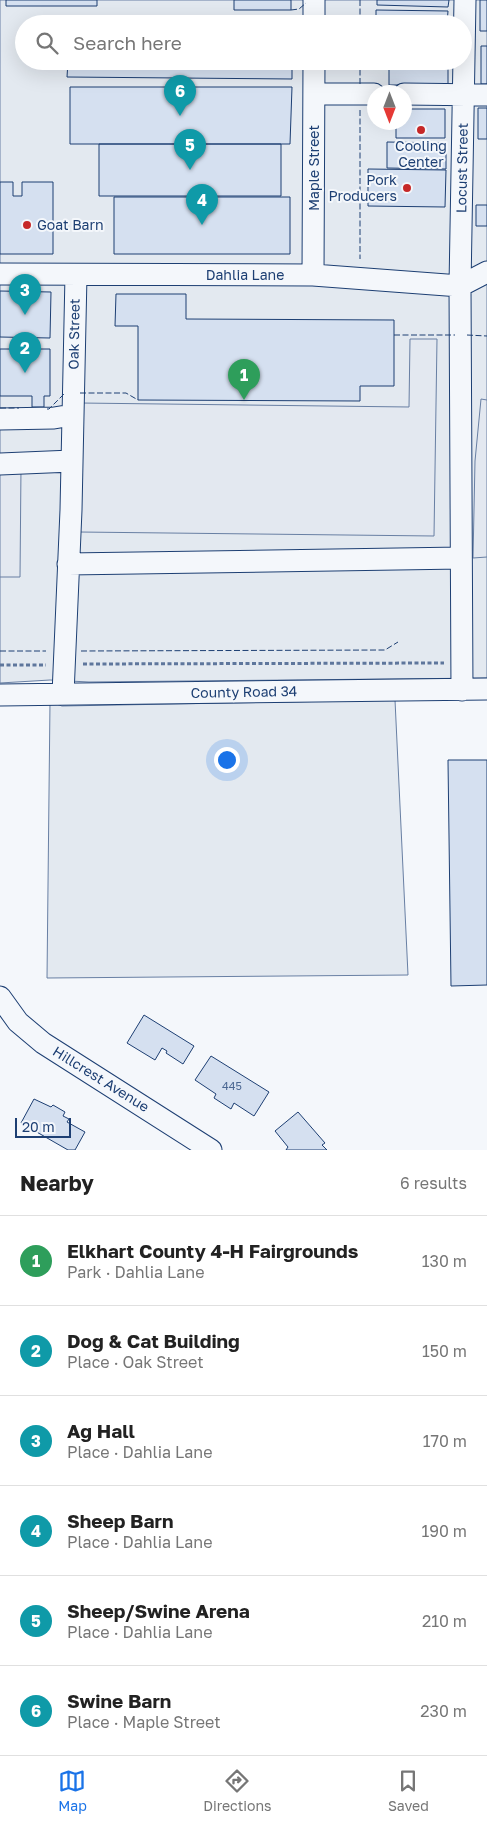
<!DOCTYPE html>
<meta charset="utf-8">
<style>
:root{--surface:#fff;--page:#f6f6f6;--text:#222;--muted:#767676;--line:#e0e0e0;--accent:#1a73e8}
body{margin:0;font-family:"Golos Text",sans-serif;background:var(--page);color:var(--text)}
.compass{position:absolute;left:367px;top:85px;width:45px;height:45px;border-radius:50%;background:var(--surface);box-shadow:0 5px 20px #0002;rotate:180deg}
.scale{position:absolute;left:15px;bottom:12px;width:56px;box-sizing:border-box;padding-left:5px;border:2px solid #1d3f73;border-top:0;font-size:14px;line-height:18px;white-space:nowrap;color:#1d3f73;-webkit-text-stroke:4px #f4f7fb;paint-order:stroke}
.you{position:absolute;left:226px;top:759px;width:18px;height:18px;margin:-12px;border:4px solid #fff;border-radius:50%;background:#1a73e8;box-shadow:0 0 0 8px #1a73e833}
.badge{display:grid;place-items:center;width:32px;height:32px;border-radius:50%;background:var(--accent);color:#fff;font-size:16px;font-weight:700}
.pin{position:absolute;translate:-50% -41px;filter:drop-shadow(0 1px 2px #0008)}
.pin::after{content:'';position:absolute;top:26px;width:18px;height:15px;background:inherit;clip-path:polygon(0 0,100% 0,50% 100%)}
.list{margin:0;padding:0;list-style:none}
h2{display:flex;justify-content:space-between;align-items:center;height:65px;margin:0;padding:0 20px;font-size:21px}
h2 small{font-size:16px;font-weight:400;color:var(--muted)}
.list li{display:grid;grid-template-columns:32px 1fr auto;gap:15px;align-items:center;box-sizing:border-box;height:90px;padding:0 20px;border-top:1px solid var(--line)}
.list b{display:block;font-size:19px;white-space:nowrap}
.list p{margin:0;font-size:16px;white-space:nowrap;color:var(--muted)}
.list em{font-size:16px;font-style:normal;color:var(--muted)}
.icon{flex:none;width:28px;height:28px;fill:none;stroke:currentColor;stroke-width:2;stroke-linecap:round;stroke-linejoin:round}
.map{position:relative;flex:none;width:487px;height:1150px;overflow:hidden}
.search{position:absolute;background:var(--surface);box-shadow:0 5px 20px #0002;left:15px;right:15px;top:15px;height:55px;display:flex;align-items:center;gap:12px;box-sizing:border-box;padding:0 18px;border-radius:28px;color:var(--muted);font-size:19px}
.sheet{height:605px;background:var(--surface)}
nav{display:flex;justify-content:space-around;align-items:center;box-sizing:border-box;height:70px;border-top:1px solid var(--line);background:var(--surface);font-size:14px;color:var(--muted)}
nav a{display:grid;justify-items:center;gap:2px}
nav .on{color:var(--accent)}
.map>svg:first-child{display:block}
</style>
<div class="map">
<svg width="487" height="1150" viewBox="0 0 487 1150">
<rect width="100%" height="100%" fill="#f4f7fb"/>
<path fill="#e3e9f0" stroke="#687fa3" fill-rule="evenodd" d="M0,0H487V678L89,682L50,680L0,683ZM24,24H463V61H24ZM374,92H404V122H374Z
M395,700L408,975L47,978L50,702L62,706Z"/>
<path fill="#e3e8f0" stroke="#687fa3" d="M410,339H437L434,536L79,532L80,403L409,407Z
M481,399L487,400V557L473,558L475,461Z
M21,468L20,577H0V469Z"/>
<path fill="#d5e0f0" stroke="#1d3f73" d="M6,0H97V6H6Z
M234,0H291V10H234Z
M377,0H449L448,7L377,5Z
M480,0H487V31H480Z
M376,10L448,11L447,24H376Z
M68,18L292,19V24H68Z
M481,46H487V84H481Z
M68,61H292V79L67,77Z
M389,61H448V85H389Z
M70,87H292L290,144H70Z
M478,108H487V139H478Z
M404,109H445V138H396V123L391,122H404Z
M387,142L446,143V169L387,168Z
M99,144H281V196H99Z
M368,169L446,170L445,207L368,206Z
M0,182H13V196H22V182H53V254H0Z
M114,197H290V254H114Z
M476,205H487V226H476Z
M0,291L51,292L50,338L0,337Z
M116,294H186V319L394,320V386H360V401L138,400V326H115Z
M0,349H50V396H44V407H32V396H0Z
M448,760H487V985L451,986Z
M144,1015L194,1046L183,1064L166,1053L167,1051L162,1048L155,1060L127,1043Z
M211,1056L269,1092L254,1116L234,1103L231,1109L214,1098L216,1094L195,1080Z
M34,1099L51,1107L53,1105L65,1112L63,1116L69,1119L67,1122L85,1132L75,1150H68L21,1123Z
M298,1112L325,1143L322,1145L327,1150H286L288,1147L275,1131Z"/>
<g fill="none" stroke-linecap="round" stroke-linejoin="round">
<g stroke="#1d3f73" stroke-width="23">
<path id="minor" d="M314,24V0
M314,94H374
M404,94L487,95
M0,274L313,275L460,286L487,272
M313,275L314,61
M0,419L54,418L72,415
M0,464L72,461
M68,564L461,558
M462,690L460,286L465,0
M63,694L71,510L76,275
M0,695L487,689
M0,997L18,1022L43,1043L211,1150"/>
</g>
<path stroke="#5e769c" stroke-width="3" stroke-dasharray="4 2.5" stroke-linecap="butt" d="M83,664L444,663
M0,665H46"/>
<use href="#minor" stroke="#f4f7fb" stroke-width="21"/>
<path stroke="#1d3f73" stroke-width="1" stroke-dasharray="6 2.5" stroke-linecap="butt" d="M360,0V24
M291,10L299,9L306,3
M360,61V84
M360,110V259
M394,335H455
M467,335L487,336
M80,393H126L138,400
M0,408H19
M47,409H49L65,393
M0,651H46
M81,651L385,650L398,642"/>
</g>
<g fill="#c62828" stroke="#f4f7fb" stroke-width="2">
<circle cx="421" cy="130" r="5"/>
<circle cx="407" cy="188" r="5"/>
<circle cx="27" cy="225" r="5"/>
</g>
<g text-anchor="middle" stroke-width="4" stroke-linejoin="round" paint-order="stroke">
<g font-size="11" fill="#4b6792">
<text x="232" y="1090">445</text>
</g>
<g font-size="14" fill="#1d3f73" stroke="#f4f7fb">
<text x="421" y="151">Cooling<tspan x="421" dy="16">Center</tspan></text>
<text x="397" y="185" text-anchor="end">Pork<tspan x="397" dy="16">Producers</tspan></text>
<text x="37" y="230" text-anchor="start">Goat Barn</text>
</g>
<g font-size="14" fill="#1d3f73" stroke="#f4f7fb">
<text transform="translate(314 168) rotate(-90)" y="5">Maple Street</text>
<text transform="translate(462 168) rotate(-89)" y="5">Locust Street</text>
<text x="245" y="280">Dahlia Lane</text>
<text transform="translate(74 334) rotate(-89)" y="5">Oak Street</text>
<text transform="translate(244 692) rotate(-1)" y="5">County Road 34</text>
<text transform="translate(101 1079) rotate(32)" y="5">Hillcrest Avenue</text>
</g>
</g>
</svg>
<svg class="compass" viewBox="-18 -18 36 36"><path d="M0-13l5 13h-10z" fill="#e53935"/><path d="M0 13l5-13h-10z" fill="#767676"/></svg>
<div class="scale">20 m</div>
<div class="you"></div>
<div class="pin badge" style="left:244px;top:400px;background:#2e9e5b">1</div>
<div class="pin badge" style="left:25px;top:373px;background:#0f9aa8">2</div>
<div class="pin badge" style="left:25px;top:315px;background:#0f9aa8">3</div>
<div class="pin badge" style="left:202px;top:225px;background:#0f9aa8">4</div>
<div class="pin badge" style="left:190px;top:170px;background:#0f9aa8">5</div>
<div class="pin badge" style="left:180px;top:116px;background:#0f9aa8">6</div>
<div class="search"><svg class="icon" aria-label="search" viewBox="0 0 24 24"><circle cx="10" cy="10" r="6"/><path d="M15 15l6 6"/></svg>Search here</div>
</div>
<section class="sheet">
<h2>Nearby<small>6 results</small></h2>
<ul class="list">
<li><span class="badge" style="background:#2e9e5b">1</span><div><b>Elkhart County 4-H Fairgrounds</b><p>Park · Dahlia Lane</p></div><em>130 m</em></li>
<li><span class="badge" style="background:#0f9aa8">2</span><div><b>Dog &amp; Cat Building</b><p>Place · Oak Street</p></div><em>150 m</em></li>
<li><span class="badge" style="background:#0f9aa8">3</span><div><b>Ag Hall</b><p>Place · Dahlia Lane</p></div><em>170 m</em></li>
<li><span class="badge" style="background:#0f9aa8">4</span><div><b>Sheep Barn</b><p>Place · Dahlia Lane</p></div><em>190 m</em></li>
<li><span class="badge" style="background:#0f9aa8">5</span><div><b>Sheep/Swine Arena</b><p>Place · Dahlia Lane</p></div><em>210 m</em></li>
<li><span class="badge" style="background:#0f9aa8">6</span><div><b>Swine Barn</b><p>Place · Maple Street</p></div><em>230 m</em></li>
</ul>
</section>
<nav>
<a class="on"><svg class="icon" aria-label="map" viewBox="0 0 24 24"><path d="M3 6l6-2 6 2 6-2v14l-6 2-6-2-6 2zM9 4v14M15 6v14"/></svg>Map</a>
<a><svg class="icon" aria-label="directions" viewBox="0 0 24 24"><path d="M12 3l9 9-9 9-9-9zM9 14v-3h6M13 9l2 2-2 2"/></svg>Directions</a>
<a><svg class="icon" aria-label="saved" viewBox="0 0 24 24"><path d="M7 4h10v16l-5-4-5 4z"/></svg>Saved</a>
</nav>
